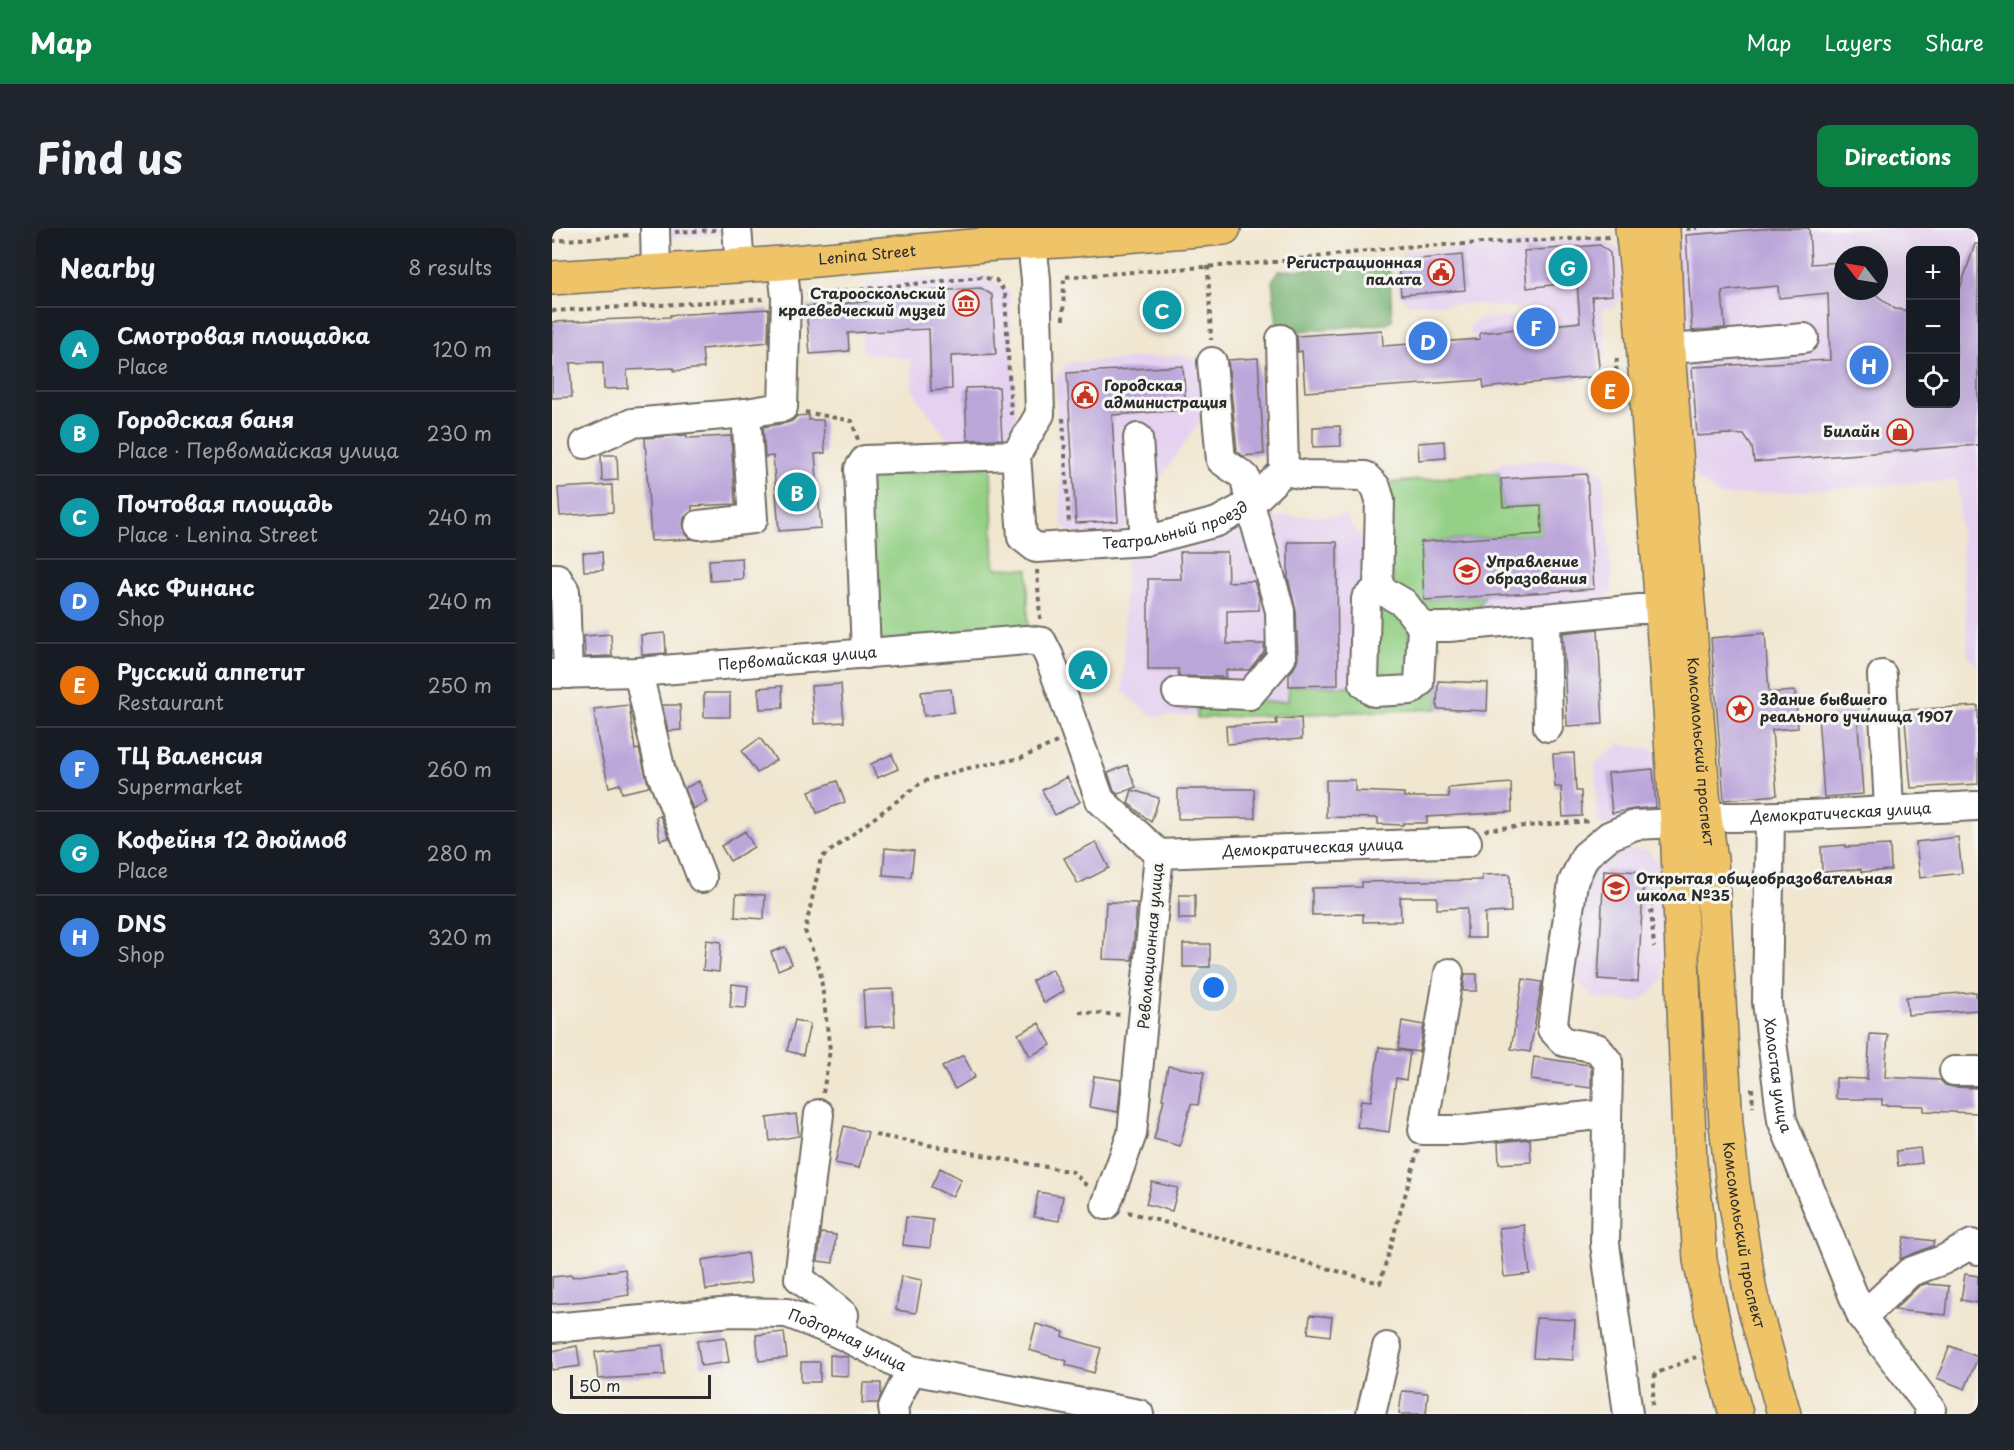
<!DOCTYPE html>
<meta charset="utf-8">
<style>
:root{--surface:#171b24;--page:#20242c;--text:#f1f3f6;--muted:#9ea1a6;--line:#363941;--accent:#0b8043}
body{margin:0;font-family:"Playpen Sans",sans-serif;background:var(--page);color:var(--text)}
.controls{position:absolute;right:18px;top:18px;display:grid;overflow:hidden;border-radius:12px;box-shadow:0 6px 24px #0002}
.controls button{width:54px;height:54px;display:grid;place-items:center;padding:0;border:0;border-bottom:2px solid var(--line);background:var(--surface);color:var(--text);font:30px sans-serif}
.compass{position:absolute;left:1282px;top:18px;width:54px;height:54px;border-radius:50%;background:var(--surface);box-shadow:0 6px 24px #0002;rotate:301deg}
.scale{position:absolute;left:18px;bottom:15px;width:141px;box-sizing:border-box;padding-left:6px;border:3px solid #2b2b2b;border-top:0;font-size:16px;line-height:21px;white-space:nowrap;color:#2b2b2b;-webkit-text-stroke:4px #f6f6f2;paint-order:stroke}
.you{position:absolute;left:662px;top:760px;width:21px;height:21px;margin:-15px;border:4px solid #fff;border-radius:50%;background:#1a73e8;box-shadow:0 0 0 9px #1a73e833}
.badge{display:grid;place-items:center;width:39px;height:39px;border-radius:50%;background:var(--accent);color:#fff;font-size:20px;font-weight:700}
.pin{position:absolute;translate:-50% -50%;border:3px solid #fff;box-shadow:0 2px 6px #0006}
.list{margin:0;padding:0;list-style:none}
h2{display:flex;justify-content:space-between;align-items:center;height:78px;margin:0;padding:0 24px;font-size:26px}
h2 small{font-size:20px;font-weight:400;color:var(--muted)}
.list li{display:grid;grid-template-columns:39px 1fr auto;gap:18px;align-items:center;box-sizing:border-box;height:84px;padding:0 24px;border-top:2px solid var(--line)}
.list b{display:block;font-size:22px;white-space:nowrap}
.list p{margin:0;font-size:20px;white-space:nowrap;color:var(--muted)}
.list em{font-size:20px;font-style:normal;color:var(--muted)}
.icon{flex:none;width:33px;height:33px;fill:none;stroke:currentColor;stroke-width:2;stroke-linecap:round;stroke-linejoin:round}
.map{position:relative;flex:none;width:1426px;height:1186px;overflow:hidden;border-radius:12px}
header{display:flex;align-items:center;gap:36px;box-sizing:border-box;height:84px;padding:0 30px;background:var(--accent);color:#fff}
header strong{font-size:28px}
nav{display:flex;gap:33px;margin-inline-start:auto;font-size:21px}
.intro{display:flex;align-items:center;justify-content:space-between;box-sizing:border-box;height:144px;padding:0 36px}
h1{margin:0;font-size:42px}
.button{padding:15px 27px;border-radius:12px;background:var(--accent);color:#fff;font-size:21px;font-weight:700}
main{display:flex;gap:36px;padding:0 36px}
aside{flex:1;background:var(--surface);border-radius:12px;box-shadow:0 6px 24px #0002}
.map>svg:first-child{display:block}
</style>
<header>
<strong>Map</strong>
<nav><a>Map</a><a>Layers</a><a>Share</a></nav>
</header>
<div class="intro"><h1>Find us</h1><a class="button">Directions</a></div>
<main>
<aside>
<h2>Nearby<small>8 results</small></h2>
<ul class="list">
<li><span class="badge" style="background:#0f9aa8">A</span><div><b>Смотровая площадка</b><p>Place</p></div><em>120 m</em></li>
<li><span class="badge" style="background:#0f9aa8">B</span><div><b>Городская баня</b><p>Place · Первомайская улица</p></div><em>230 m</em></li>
<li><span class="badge" style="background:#0f9aa8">C</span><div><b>Почтовая площадь</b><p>Place · Lenina Street</p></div><em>240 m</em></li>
<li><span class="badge" style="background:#3f7fe0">D</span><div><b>Акс Финанс</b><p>Shop</p></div><em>240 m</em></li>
<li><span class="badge" style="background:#e8710a">E</span><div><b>Русский аппетит</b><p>Restaurant</p></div><em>250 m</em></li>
<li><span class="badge" style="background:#3f7fe0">F</span><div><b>ТЦ Валенсия</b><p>Supermarket</p></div><em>260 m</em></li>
<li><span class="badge" style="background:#0f9aa8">G</span><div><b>Кофейня 12 дюймов</b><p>Place</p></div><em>280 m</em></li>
<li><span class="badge" style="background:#3f7fe0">H</span><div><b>DNS</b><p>Shop</p></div><em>320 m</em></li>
</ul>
</aside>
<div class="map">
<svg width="1426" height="1186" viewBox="0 0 1426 1186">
<rect width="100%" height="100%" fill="#f6f6f2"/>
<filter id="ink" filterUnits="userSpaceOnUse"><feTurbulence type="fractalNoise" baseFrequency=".0167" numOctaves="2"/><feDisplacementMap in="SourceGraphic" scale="12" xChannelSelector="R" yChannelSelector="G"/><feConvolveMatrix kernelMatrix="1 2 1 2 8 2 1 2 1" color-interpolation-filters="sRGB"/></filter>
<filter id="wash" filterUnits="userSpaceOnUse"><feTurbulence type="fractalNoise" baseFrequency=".008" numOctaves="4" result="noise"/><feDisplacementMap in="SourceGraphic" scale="24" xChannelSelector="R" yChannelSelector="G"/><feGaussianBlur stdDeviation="1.35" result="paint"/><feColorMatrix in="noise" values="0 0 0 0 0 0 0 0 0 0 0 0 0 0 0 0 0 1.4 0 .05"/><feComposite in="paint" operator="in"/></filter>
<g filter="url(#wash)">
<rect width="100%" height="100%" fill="#f1e6cf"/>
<path fill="#e6d2f0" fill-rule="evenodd" d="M94,0H171L164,7L107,10Z
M1136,0H1426V438L1416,428L1405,252L1169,268L1144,250L1121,13ZM1358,22H1404V176H1358ZM1291,27H1327V63H1291Z
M1047,9L1069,23L1071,67L1063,79L1050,81L1055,126L1046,135L928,111L918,106V97L927,91L1010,86L924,76H856L845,64L844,42L851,24Z
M435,47L458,65L465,208L449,224H410L398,215L369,175L361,162L358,131L311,125L307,66L320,51Z
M629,127L650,133L652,187L580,292L566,306L524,308L510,297L503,152L515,135Z
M1032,231L1051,246L1061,362L1045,378L862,384L867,293L932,246L951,234Z
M731,288H792L813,314L812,455L792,484L599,488L571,464L573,335L599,304Z
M1067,516L1101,522L1115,535V584L1060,599L1045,595L1043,535Z
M1049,620L1096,622L1114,645L1110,754L1087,775L1041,769L1024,751L1035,640Z"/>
<path fill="#94d085" stroke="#607e58" stroke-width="1.5" d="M439,239L442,340L476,341V402L329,413L316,248Z
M947,244L951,279L989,277L990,306L869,314L873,372L933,368L922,385L880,392L844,362L839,343L827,256Z
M826,370L856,392L859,447L822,455Z
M885,412L888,416L885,481L645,490V477L736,473L737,458H810L871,468L874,415Z"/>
<path fill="#77b272" stroke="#516e4e" stroke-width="1.5" d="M829,36L838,42L840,92L833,96L735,104L725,96L720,53L727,43Z"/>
<g id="blocks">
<path fill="#bba6da" d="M1222,0H1257L1259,36L1291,34V63H1319L1343,81L1359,83V176H1404V66L1409,58L1423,16H1426V217L1202,234L1200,219L1192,207L1176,206L1145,208L1140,139L1278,132L1276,65L1227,70L1226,58L1170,63L1173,100L1140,103L1134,7Z
M1048,17L1058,25L1060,67L1040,69L1048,148L932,160L931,152L753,164L750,123L746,124L745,108L830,102L831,118L928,111V105L1028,94L1025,54L975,60L972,23Z
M910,27L913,62L849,67L846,33Z
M429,60L440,67L444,126L399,128L400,161L379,163L377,101L296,105L297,123L258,126L254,79L319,73V67Z
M217,81L216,114L150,121L152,140L122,143V140L75,142L76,160L52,161L51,134L18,135L20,169L0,170V94L118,89V87Z
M706,130L712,226L691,228L685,223L676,132Z
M631,138L634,182L560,187L566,293L524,295L515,145Z
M447,159L450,211L415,212L413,160Z
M257,187V192H271L273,225L263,226L269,300L227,303L221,228L213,229L211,199L234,195L240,193L245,188Z
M788,198L789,218L761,219V199Z
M135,207V210L179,208L183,276L140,278V283L132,290L131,298L133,306L139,311L99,313L93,210Z
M892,213L893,230L867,232L866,215Z
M49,227H65L66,252L50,253Z
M1035,246L1042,361L872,372L869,314L990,306L989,277L951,279L949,251Z
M60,257L61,284L8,288L6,260Z
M736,314H785L786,457L737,458V446L742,440L746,430L744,383L736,350Z
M50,324L51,342L32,343L31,325Z
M628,324H675L676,354L702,353L707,369V382L675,383V416H712V424L697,442H674V449H670L627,448L626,441H596V351H629Z
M190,330L191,351L158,353L157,332Z
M1046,401L1051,496L1015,498L1011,405Z
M113,405L114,425L90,427L89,407Z
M1213,405L1217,465L1243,463L1246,500L1220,502L1225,567L1172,572L1159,410Z
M59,406L60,428L33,429L32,408Z
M886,453L936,455L935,483L885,481Z
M289,456L292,494L262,496L259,458Z
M230,458L231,480L208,481L206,460Z
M399,461L402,484L372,488L369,464Z
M152,465H178V489H152Z
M77,477L83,522L87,521L97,559L70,565L68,556L57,559L46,512L42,481Z
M110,477H128L129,502L116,503Z
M1426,478V556L1359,560L1352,482Z
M1305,484L1311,566L1272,569L1266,488Z
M749,490L750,511L675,516L674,498L725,496L724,491Z
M208,510L224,532L205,545L190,523Z
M1022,525L1024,563H1029L1030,588L1011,589L1009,559H1003L1001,526Z
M340,526L346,541L325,550L319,536Z
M575,537L584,559L566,566L562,563L556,545Z
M1101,541L1104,579L1082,581L1060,585L1056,545Z
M515,549L528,574L503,587L490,562Z
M774,552H803V563L852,565V569H897L896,560L959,555L960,584L875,589V595H851V597L826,596V590L774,589Z
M147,553L155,574L141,581L133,560Z
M285,553L293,574L265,585L257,563Z
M626,561H702L703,590L626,591Z
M580,562L607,570L599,594L576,575Z
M108,588L117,610L108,612L104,589Z
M193,603L202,619L178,633L169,618Z
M1406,609L1410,645L1368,650L1364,614Z
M544,614L557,640L526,656L512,630Z
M1294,617V619L1338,617L1339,642L1309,644V641L1270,644L1269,619Z
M333,620L362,623L359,649L331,647Z
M1052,642L1092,644L1086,754L1046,751Z
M958,646L959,684L933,685V710H915V680L885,681V669H848L849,693L811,694V686L760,687V660L810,659V654L930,652V647Z
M184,666L213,667L212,691L183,689Z
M627,667H643V691H627Z
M554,674L585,675L580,732L551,731Z
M154,712L169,714L167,744L151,742Z
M631,716H658V739H631Z
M233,719L240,736L226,742L219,724Z
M500,741L512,763L492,775L480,753Z
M913,746H925V763H911Z
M971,751L990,754L978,824L959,821Z
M180,756L196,758L194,780L178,779Z
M341,761L343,798L313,799L311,762Z
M1424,764L1426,782L1356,787L1354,769Z
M243,792L258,796L251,827L235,823Z
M850,793L872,797L867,824L846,821Z
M487,795L499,817L478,828L466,806Z
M1318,806L1336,807L1333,849L1388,852L1393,857L1401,859L1426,860V885L1372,883V878L1330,877V871H1284V850L1315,851Z
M827,819L858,824L854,852L844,850L837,904L805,899L809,872L819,873Z
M411,827L423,849L403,861L390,839Z
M982,829L1037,837L1039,840V860L979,852Z
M616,838L652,844L646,877L639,876L628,918L602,911L612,871H610Z
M542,848L569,852L566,884L537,879Z
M244,886L247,908L218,913L215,890Z
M292,898L316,904L307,940L283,935Z
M978,911L979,934L947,936L946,914Z
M1368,920L1370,935L1346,938L1344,923Z
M388,940L409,951L400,969L379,959Z
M600,954L626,960L620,983L594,976Z
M486,964L511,968L507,993L482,989Z
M354,989L381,992L378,1020L351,1017Z
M972,997L978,1046L952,1049L947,1000Z
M269,1005L284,1007L281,1035L266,1033Z
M1352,1009L1382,1013L1381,1018L1348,1031Z
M195,1025L199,1055L154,1062L150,1032Z
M73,1041L77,1067L46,1072L0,1076V1049L20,1047V1049Z
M1413,1046L1426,1048V1075L1409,1072Z
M349,1048L370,1052L364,1085L344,1082Z
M1376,1055V1056L1397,1058L1394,1087L1342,1082L1367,1058Z
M758,1087L780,1089L778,1108L756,1105Z
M984,1090L1023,1092L1021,1132L981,1130Z
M484,1096L512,1104L511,1109L549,1120L542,1145L514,1137L515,1133L477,1122Z
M232,1104L235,1130L207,1133L204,1107Z
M173,1109L177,1134L149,1138L145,1113Z
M111,1117L113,1147L46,1151L43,1124Z
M25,1118L28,1138L0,1142V1123Z
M1398,1118L1426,1129L1413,1161L1385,1150Z
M278,1127L296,1129V1148L278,1147Z
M249,1134H268V1154H249Z
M311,1155H329V1166L326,1175H310Z
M850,1163L876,1165L874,1186H847Z"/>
</g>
</g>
<g filter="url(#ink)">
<use href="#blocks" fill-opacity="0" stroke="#706c64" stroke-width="1.5"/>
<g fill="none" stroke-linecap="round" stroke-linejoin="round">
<g stroke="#706c64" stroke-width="32">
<g id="minor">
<path d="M103,0L104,42"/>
<path d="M185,0L188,37"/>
<path id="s1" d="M478,0L484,51L488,186L464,227L470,309L484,320L593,313L665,294L698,276L728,383L729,430L697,467L625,464"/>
<path d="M1116,123L1131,120L1252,110"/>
<path d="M660,134L669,232L693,249L698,276L732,243L729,111"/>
<path d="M586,210L593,313"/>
<path d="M33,216L80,195L194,185L231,179L234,69L230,35"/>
<path d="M732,243L754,247L813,248L824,259L828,272L826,360L852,375L870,399H897L1087,381H1110"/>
<path d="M147,297L201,291L194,185"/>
<path d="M0,350H5L13,363L16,446"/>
<path d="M826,360L814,371L812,456L822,464L859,462L867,455L870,399"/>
<path d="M994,390L996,499"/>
<path d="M314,426L307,241L313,232L464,227"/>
<path d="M86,444L109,544L150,650"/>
<path id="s2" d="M0,446L86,444L474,412L490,414L497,428L548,572L607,626L580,906L554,977"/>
<path d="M1330,447L1337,581"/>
<path id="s3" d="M1153,589C1244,590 1335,582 1426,578"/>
<path id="s4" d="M1218,590L1215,774L1230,892L1310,1089L1379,1181L1377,1186"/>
<path id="s5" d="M607,626L915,614"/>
<path d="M897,745L871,902H908L1055,886"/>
<path d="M1402,843H1426"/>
<path d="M267,886L247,1050L292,1087L288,1106"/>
<path d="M1310,1089L1358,1044L1391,1032L1420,1016L1426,1022"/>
<path id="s6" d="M0,1100L180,1084L235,1085L288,1106L359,1142L587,1186"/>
<path d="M342,1186L341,1179L359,1142"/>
<path d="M819,1186L835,1119"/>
<path d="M1076,1186L1053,1016L1056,834L1045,820L1012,814L1000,801L1021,654L1033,628L1057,608L1083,597L1125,595"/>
</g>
</g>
<g stroke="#706c64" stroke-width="36">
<g id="major">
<path d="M1080,0L1088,72L1125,595L1138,936L1145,986L1148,1032L1171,1140L1184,1186"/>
<path id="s7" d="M1111,0L1116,123L1153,589L1159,631L1174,896L1181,957L1198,1064L1232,1186"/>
<path id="s8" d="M0,50L230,35L443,16L508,13L672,0"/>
</g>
</g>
<path stroke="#706c64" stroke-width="4" stroke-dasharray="4.5 4.5" stroke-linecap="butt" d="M1134,1L1145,0
M123,4L164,2
M0,13L80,7
M656,38L659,112
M255,67L429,49L444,52L453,64L459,187
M0,83L212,71
M511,92L512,49L722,34L849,19L1057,9
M1065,130L1064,139L1066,149
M253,184L300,193L306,212
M511,190L517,296
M485,342L488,391
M933,603L936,601L1038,593
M1100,664L1099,680L1102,719
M527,784L570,787
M1200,860L1201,879
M271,865L278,822L268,742L253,703L269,630L370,554L412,541L469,530L505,514
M323,907L521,944L537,960
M576,984L828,1055L866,922
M1100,1177L1103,1146L1144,1129"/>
<use href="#minor" stroke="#fff" stroke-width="28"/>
<use href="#major" stroke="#efc469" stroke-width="33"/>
</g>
</g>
<defs>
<g id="civic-ring" transform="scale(1.35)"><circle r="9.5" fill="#f6f6f2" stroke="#c8321e" stroke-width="1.5"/><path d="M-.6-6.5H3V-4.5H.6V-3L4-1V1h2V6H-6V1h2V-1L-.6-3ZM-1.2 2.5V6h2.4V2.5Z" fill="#c8321e"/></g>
<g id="museum-ring" transform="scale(1.35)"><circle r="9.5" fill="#f6f6f2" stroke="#c8321e" stroke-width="1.5"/><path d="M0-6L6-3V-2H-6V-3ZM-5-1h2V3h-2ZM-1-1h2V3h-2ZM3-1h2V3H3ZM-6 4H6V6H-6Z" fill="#c8321e"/></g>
<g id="shop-ring" transform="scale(1.35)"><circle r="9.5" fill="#f6f6f2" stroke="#c8321e" stroke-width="1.5"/><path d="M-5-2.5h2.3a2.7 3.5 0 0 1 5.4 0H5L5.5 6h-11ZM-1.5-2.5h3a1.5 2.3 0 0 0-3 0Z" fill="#c8321e"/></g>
<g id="school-ring" transform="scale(1.35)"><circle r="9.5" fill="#f6f6f2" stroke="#c8321e" stroke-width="1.5"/><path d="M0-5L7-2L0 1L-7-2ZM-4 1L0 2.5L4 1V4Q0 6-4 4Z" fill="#c8321e"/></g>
<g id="sight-ring" transform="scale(1.35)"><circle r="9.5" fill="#f6f6f2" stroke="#c8321e" stroke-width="1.5"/><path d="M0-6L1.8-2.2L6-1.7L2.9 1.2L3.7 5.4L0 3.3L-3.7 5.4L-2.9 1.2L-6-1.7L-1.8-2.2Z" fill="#c8321e"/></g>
</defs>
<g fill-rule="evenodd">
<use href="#civic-ring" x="889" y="44"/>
<use href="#museum-ring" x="414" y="75"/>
<use href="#civic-ring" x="533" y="167"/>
<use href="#shop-ring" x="1348" y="204"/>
<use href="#school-ring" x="915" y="343"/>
<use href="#sight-ring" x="1188" y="481"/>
<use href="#school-ring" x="1064" y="660"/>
</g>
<g text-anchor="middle" stroke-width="6" stroke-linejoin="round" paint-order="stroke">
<g font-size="15" fill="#2b2b2b" stroke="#f6f6f2">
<text dy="5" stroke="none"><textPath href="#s8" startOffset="316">Lenina Street</textPath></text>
<text dy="5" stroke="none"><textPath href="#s1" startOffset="476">Театральный проезд</textPath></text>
<text dy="5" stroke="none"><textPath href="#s2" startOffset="246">Первомайская улица</textPath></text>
<text dy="5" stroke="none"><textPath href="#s7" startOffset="525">Комсомольский проспект</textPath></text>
<text dy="5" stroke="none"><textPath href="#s3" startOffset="136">Демократическая улица</textPath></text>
<text dy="5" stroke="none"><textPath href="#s5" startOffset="154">Демократическая улица</textPath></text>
<text transform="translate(599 718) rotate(-85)" y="5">Революционная улица</text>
<text dy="5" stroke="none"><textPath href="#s4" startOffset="258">Холостая улица</textPath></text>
<text dy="5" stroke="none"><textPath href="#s7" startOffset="1011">Комсомольский проспект</textPath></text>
<text dy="5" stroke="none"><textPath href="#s6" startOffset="302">Подгорная улица</textPath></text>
</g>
<g font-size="15" font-weight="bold" fill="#2b2b2b" stroke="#f6f6f2" text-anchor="start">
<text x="870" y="40" text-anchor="end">Регистрационная<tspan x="870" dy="17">палата</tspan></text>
<text x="394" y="71" text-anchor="end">Старооскольский<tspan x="394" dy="17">краеведческий музей</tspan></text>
<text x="552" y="163">Городская<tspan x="552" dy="17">администрация</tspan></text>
<text x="1328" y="209" text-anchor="end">Билайн</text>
<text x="934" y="339">Управление<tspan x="934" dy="17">образования</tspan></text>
<text x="1208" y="477">Здание бывшего<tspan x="1208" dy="17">реального училища 1907</tspan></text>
<text x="1084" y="656">Открытая общеобразовательная<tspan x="1084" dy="17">школа №35</tspan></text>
</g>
</g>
</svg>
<div class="controls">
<button>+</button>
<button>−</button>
<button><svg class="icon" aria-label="locate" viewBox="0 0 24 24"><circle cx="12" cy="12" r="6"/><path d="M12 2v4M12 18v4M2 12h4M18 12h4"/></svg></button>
</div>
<svg class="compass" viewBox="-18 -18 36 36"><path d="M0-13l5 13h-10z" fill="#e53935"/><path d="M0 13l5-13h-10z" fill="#9ea1a6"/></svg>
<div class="scale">50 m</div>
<div class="you"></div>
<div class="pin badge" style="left:536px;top:442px;background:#0f9aa8">A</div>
<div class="pin badge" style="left:245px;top:264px;background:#0f9aa8">B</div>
<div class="pin badge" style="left:610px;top:82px;background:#0f9aa8">C</div>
<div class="pin badge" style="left:876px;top:113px;background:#3f7fe0">D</div>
<div class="pin badge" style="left:1058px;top:162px;background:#e8710a">E</div>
<div class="pin badge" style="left:984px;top:99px;background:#3f7fe0">F</div>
<div class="pin badge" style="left:1016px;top:39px;background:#0f9aa8">G</div>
<div class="pin badge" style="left:1317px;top:137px;background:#3f7fe0">H</div>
</div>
</main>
